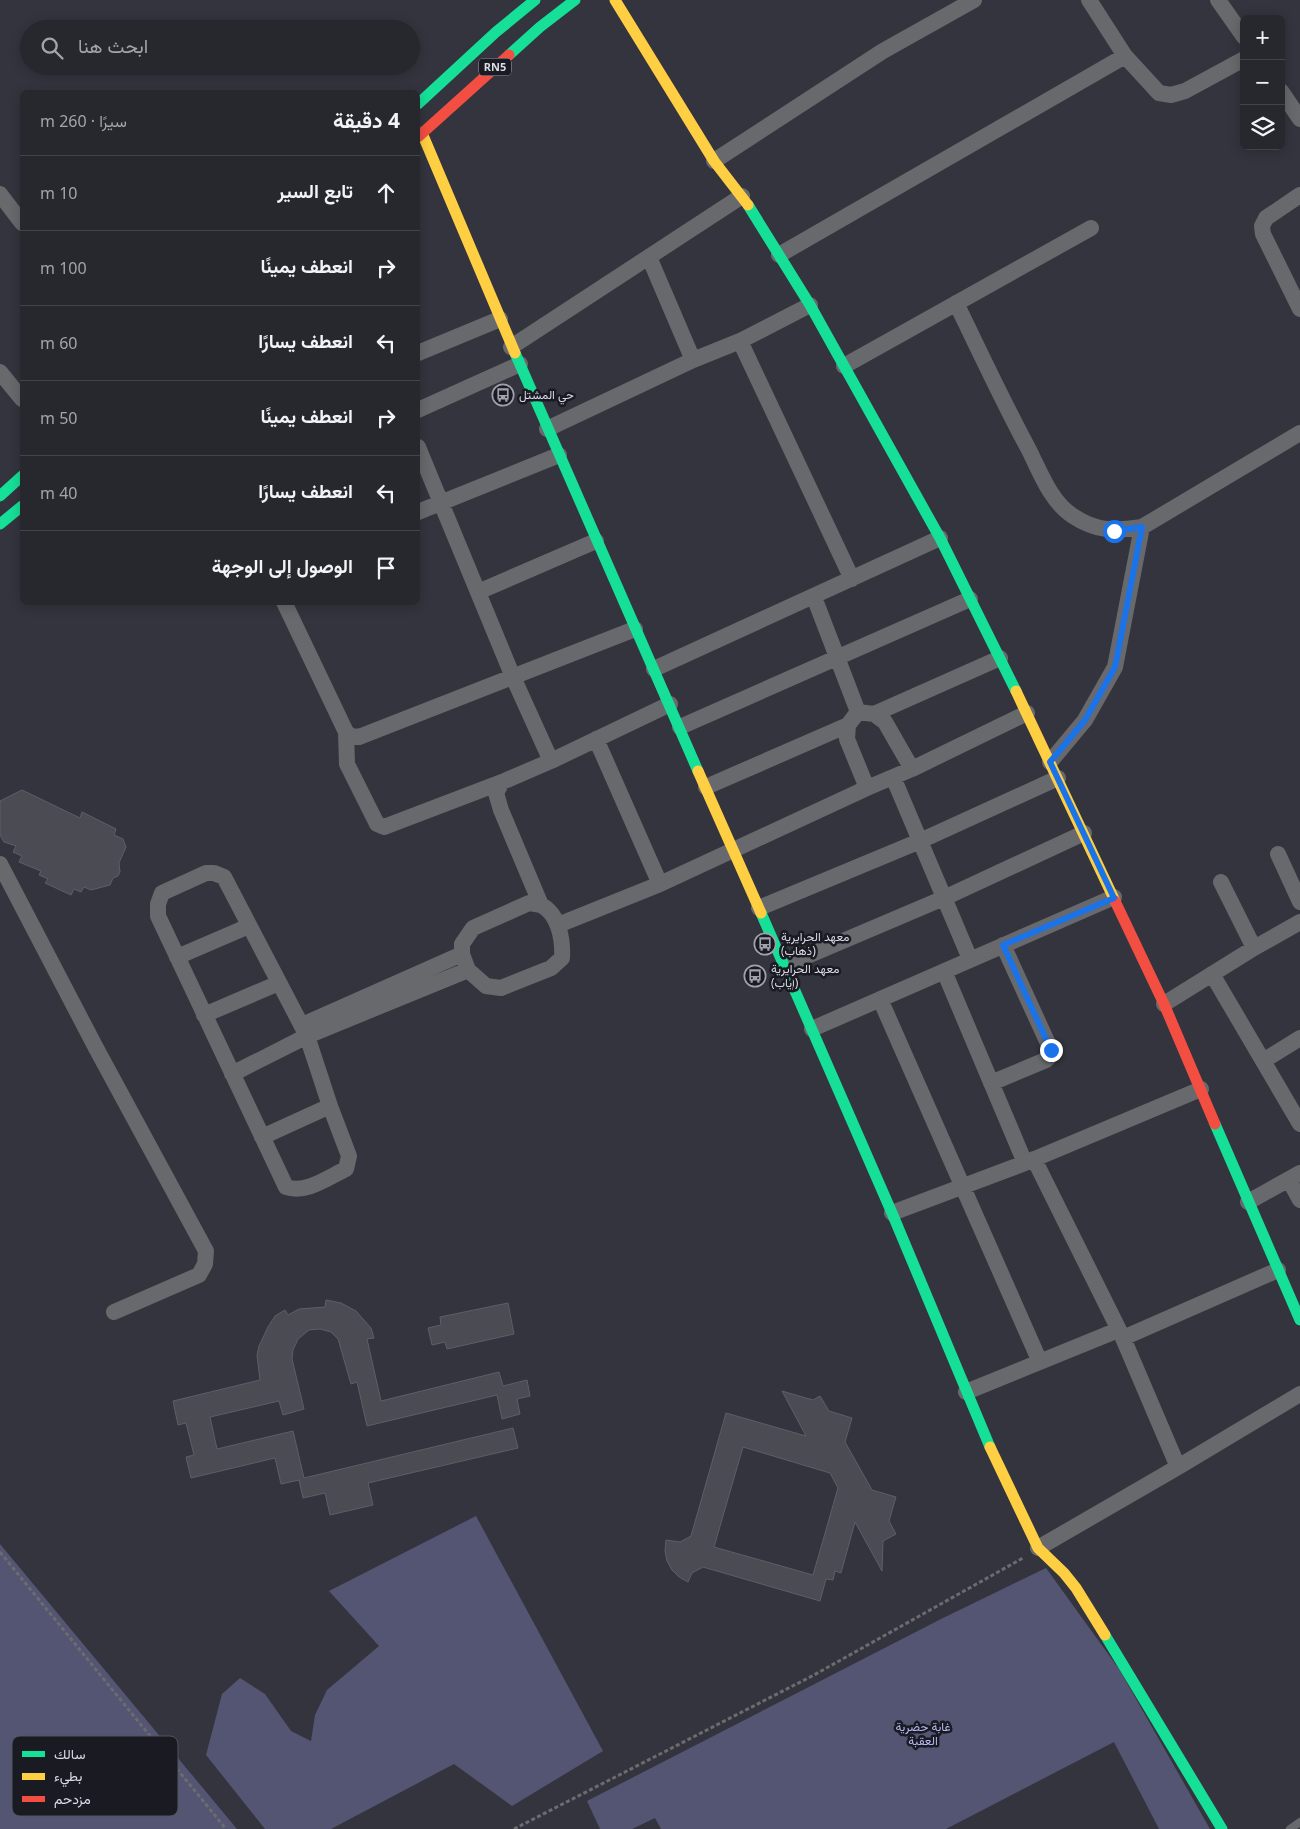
<!DOCTYPE html>
<html lang="ar">
<meta charset="utf-8">
<style>
:root{--surface:#27272e;--page:#33333a;--text:#f1f3f6;--muted:#a4a5aa;--line:#43444a}
body{margin:0;font-family:"Noto Sans",Vazirmatn,sans-serif;background:var(--page);color:var(--text);direction:rtl}
.controls{position:absolute;right:15px;top:15px;display:grid;overflow:hidden;border-radius:8px;box-shadow:0 2px 12px #0003}
.controls button{width:45px;height:45px;display:grid;place-items:center;padding:0;border:0;border-bottom:1px solid var(--line);background:var(--surface);color:var(--text);font:25px sans-serif}
.stop{position:absolute;width:15px;height:15px;margin:-11px;border:4px solid #1a73e8;border-radius:50%;background:#fff}
.stop.end{background:#1a73e8;border-color:#fff;box-shadow:0 1px 5px #0008}
.list{margin:0;padding:0;list-style:none}
h2{display:flex;justify-content:space-between;align-items:center;height:65px;margin:0;padding:0 20px;font-size:21px}
h2 small{font-size:16px;font-weight:400;color:var(--muted)}
.list li{display:grid;grid-template-columns:32px 1fr auto;gap:15px;align-items:center;box-sizing:border-box;height:75px;padding:0 20px;border-top:1px solid var(--line)}
.list b{display:block;font-size:19px;white-space:nowrap}
.list em{font-size:16px;font-style:normal;color:var(--muted)}
.icon{flex:none;width:28px;height:28px;fill:none;stroke:currentColor;stroke-width:2;stroke-linecap:round;stroke-linejoin:round}
.map{position:relative;flex:none;width:1300px;height:1829px;overflow:hidden;direction:ltr}
.search{position:absolute;background:var(--surface);box-shadow:0 2px 12px #0003;left:20px;top:20px;width:400px;height:55px;display:flex;align-items:center;gap:12px;box-sizing:border-box;padding:0 18px;border-radius:28px;color:var(--muted);font-size:19px}
.panel{position:absolute;background:var(--surface);box-shadow:0 2px 12px #0003;left:20px;top:90px;width:400px;height:515px;border-radius:8px;direction:rtl}
.map>svg:first-child{display:block}
</style>
<div class="map">
<svg width="1300" height="1829" viewBox="0 0 1300 1829">
<rect width="100%" height="100%" fill="#34343e"/>
<path fill="#535572" d="M476,1516L603,1751L512,1806L454,1764L331,1829H265L206,1755L222,1694L240,1678L265,1694L291,1731L311,1741L315,1715L327,1690L379,1646L329,1591Z
M0,1544L237,1829H0Z
M1046,1568L1119,1669L1210,1829H1159L1114,1742L946,1829H661L655,1818L632,1829H600L587,1801L941,1619Z"/>
<path fill="#4a4b53" stroke="#5d5e66" fill-rule="evenodd" d="M22,790L80,818L82,812L116,829L114,835L123,839L126,847L119,863L120,872L118,876L113,878L110,885L91,890L84,887L81,892L74,889L71,895L45,883L48,879L39,875L41,871L19,862L22,856L13,852L16,846L4,842L0,835V801Z
M326,1300L341,1303L356,1311L371,1328L374,1338L367,1339L381,1401L499,1372L503,1386L527,1380L530,1396L517,1399L520,1414L502,1419L497,1395L367,1426L357,1382L351,1384L338,1339L331,1332L320,1329L309,1330L298,1339L293,1350L292,1359L304,1409L283,1415L279,1401L210,1417L217,1449L293,1431L304,1478L513,1428L518,1448L368,1483L373,1505L330,1515L325,1493L303,1498L299,1480L281,1484L275,1458L191,1478L186,1457L194,1455L186,1423L178,1425L173,1401L260,1380L257,1355L259,1346L268,1327L275,1316L285,1310L288,1315L299,1309L325,1307Z
M508,1303L514,1334L447,1349L445,1342L432,1345L428,1328L441,1325L440,1317Z
M782,1391L813,1400L820,1396L829,1411L852,1418L845,1442L872,1490L896,1497L889,1521L896,1534L883,1541L882,1571L855,1522L841,1573L835,1571L833,1580L826,1579L820,1601L703,1567L692,1573L688,1582L679,1577L672,1570L667,1561L665,1551L666,1540L680,1542L691,1536L726,1413L806,1436ZM743,1447L830,1473L838,1488L813,1575L714,1547Z"/>
<g fill="none" stroke-linecap="round" stroke-linejoin="round">
<path stroke="#6b6b70" stroke-width="3" stroke-dasharray="4 2.5" stroke-linecap="butt" d="M0,1552L226,1829
M514,1829L814,1675L1023,1558"/>
<path stroke="#68696d" stroke-width="8" d="M1290,1829L1300,1822"/>
<path stroke="#68696d" stroke-width="16" d="M1089,0L1125,56L1159,93L1171,95L1185,91L1244,59
M1218,0L1244,37
M1281,91L1300,119
M714,161L883,51L974,0
M0,194L22,223
M1300,195L1266,218L1262,226L1263,234L1300,309
M779,255L1125,56
M649,257L693,360
M956,303C980,352 1003,402 1029,450C1040,472 1051,502 1073,516C1097,532 1115,531 1142,527L1300,433
M740,341L852,579
M511,347L742,196
M418,353L500,319
M844,366L1091,228
M0,372L22,399
M418,410L520,364
M547,429L693,360L740,341L810,305
M418,447L513,677L551,761
M418,512L559,455
M478,592L596,541
M814,597L858,712
M284,602L346,732L351,736L359,737L635,629
M654,669L940,538
M874,714L1000,658
M680,727L970,599
M346,732L347,764L377,824L384,827L502,782
M596,739L660,884
M1050,762L1085,720L1115,667L1142,527
M893,777L970,959
M706,787L848,725
M867,788L847,739L848,725L858,712L874,714L885,722L912,769
M1278,854L1300,902
M0,864L96,1048L206,1251L205,1264L199,1275L114,1312
M206,873H214L224,877L307,1036L330,1106L349,1156L346,1169C327,1178 306,1194 286,1187L158,916V904L162,893Z
M1221,882L1254,948
M529,903C533,904 538,904 541,905C559,914 563,940 562,958L551,968L501,988L486,986L468,970L462,954V944L473,928Z
M541,905L501,810L496,793L502,782L551,761L670,704
M759,908L920,841L1058,778
M558,925L660,884L867,788L912,769L1027,713
M177,957L249,926
M784,966L944,898L1084,833
M944,971L1025,1163
M1212,974L1300,1124
M880,999L1040,1362
M1164,1004L1254,948L1300,922
M204,1015L279,983
M302,1025L462,954
M812,1029L1114,897
M1263,1061L1300,1038
M232,1074L307,1036L468,970
M991,1083L1046,1060L1051,1055V1050L1003,945
M262,1137L330,1106
M1034,1159L1123,1338L1178,1467
M1289,1180L1300,1200
M1248,1202L1300,1173
M892,1213L1025,1163L1201,1089
M1123,1338L1278,1270
M966,1392L1118,1330
M1038,1548L1178,1467L1300,1394"/>
<path stroke="#16e098" stroke-width="11" d="M509,55L540,27L575,0
M418,104L496,32L535,0
M748,205L810,305L940,538L1016,691
M515,353L698,771
M0,496L22,476
M0,524L22,506
M761,913L892,1213L990,1447
M1215,1124L1300,1320
M1105,1635L1222,1829"/>
<path stroke="#ffcf43" stroke-width="11" d="M615,0L714,161L748,205
M422,133L515,353
M1016,691L1115,901
M698,771L761,913
M990,1447L1038,1548L1064,1573L1076,1588L1105,1635"/>
<path stroke="#f24e42" stroke-width="11" d="M418,137L509,55
M1115,901L1164,1004L1215,1124"/>
</g>
<g fill="none" stroke-linecap="round" stroke-linejoin="round">
<path stroke="#1a73e8" stroke-width="6" d="M1051,1050L1003,945L1114,898L1050,762L1085,720L1115,667L1142,527L1114,531"/>
</g>
<defs>
<g id="bus-ring" transform="scale(1.125)"><circle r="9.5" fill="#191a22" stroke="#a0a1ab" stroke-width="1.5"/><path d="M-5-6H5V4H4V6H2V4H-2V6H-4V4H-5ZM-3.5-4V0h7V-4ZM-3.5 1.2v1.5H-2V1.2ZM2 1.2v1.5H3.5V1.2Z" fill="#a0a1ab"/></g>
</defs>
<g fill-rule="evenodd">
<use href="#bus-ring" x="503" y="395"/>
<use href="#bus-ring" x="765" y="944"/>
<use href="#bus-ring" x="755" y="976"/>
</g>
<g text-anchor="middle" stroke-width="5" stroke-linejoin="round" paint-order="stroke">
<rect fill="#191a22" stroke="#a0a1ab" stroke-width="1" x="479" y="58.5" width="32" height="17" rx="4"/>
<g font-size="11" font-weight="bold" fill="#dadbe6">
<text x="495" y="71">RN5</text>
</g>
<g font-size="12" fill="#dadbe6" stroke="#191a22" text-anchor="start">
<text x="519" y="399">حي المشتل</text>
<text x="781" y="941">معهد الحرايرية<tspan x="781" dy="14">(ذهاب)</tspan></text>
<text x="771" y="973">معهد الحرايرية<tspan x="771" dy="14">(إياب)</tspan></text>
</g>
<g font-size="12" fill="#b8bbf7" stroke="#191a22">
<text x="923" y="1731">غابة حضرية<tspan x="923" dy="14">العقبة</tspan></text>
</g>
</g>
<rect x="12" y="1736" width="166" height="80" rx="8" fill="#191a22" stroke="#53545d" stroke-width="1"/>
<rect x="22" y="1751" width="23" height="6" fill="#16e098"/>
<rect x="22" y="1773" width="23" height="7" fill="#ffcf43"/>
<rect x="22" y="1796" width="23" height="6" fill="#f24e42"/>
<g font-size="14" fill="#dadbe6">
<text x="54" y="1759">سالك</text>
<text x="54" y="1781">بطيء</text>
<text x="54" y="1804">مزدحم</text>
</g>
</svg>
<div class="controls">
<button>+</button>
<button>−</button>
<button><svg class="icon" aria-label="layers" viewBox="0 0 24 24"><path d="M12 4l9 5-9 5-9-5zM3 14l9 5 9-5"/></svg></button>
</div>
<div class="stop" style="left:1114px;top:531px"></div>
<div class="stop end" style="left:1051px;top:1050px"></div>
<div class="search"><svg class="icon" aria-label="search" viewBox="0 0 24 24"><circle cx="10" cy="10" r="6"/><path d="M15 15l6 6"/></svg>ابحث هنا</div>
<section class="panel">
<h2>4 دقيقة<small>سيرًا · 260 m</small></h2>
<ul class="list">
<li><svg class="icon" aria-label="ahead" viewBox="0 0 24 24"><path d="M12 20V5M6 11l6-6 6 6"/></svg><div><b>تابع السير</b></div><em>10 m</em></li>
<li><svg class="icon" aria-label="right" viewBox="0 0 24 24"><path d="M7 20v-9h11M14 6l5 5-5 5"/></svg><div><b>انعطف يمينًا</b></div><em>100 m</em></li>
<li><svg class="icon" aria-label="left" viewBox="0 0 24 24"><path d="M17 20v-9H6M10 6l-5 5 5 5"/></svg><div><b>انعطف يسارًا</b></div><em>60 m</em></li>
<li><svg class="icon" aria-label="right" viewBox="0 0 24 24"><path d="M7 20v-9h11M14 6l5 5-5 5"/></svg><div><b>انعطف يمينًا</b></div><em>50 m</em></li>
<li><svg class="icon" aria-label="left" viewBox="0 0 24 24"><path d="M17 20v-9H6M10 6l-5 5 5 5"/></svg><div><b>انعطف يسارًا</b></div><em>40 m</em></li>
<li><svg class="icon" aria-label="arrive" viewBox="0 0 24 24"><path d="M6 21V4h12l-3 4 3 4H6"/></svg><div><b>الوصول إلى الوجهة</b></div></li>
</ul>
</section>
</div>
